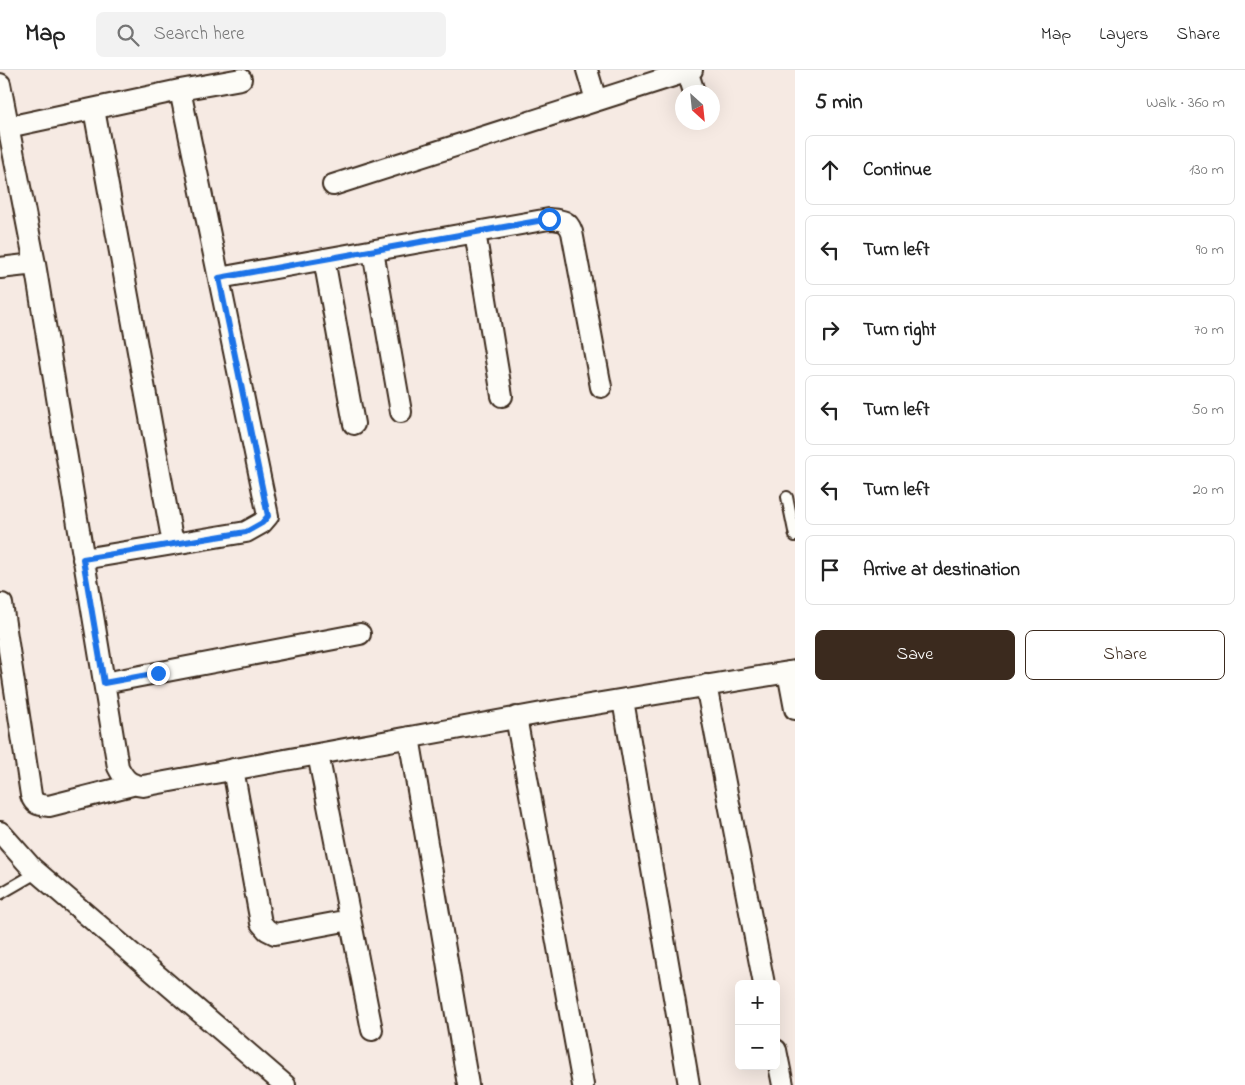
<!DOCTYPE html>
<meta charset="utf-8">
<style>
:root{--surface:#fff;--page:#f2f2f2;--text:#222;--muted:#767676;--line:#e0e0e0;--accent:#3b2a1e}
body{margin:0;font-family:"Indie Flower",sans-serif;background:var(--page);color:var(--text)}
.controls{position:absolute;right:15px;bottom:15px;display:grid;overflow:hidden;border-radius:8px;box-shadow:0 5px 20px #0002}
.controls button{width:45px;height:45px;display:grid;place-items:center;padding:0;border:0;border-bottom:1px solid var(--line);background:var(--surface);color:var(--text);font:25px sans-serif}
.compass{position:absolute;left:675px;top:15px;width:45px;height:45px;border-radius:50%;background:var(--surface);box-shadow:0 5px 20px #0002;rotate:153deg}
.stop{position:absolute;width:15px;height:15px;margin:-11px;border:4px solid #1a73e8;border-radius:50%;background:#fff}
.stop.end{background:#1a73e8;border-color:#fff;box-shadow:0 1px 5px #0008}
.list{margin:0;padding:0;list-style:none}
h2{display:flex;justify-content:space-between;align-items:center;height:65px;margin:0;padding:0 20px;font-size:21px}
h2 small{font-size:16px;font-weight:400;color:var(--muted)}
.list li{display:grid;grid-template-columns:32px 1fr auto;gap:15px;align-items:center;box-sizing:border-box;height:70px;margin:0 10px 10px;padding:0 10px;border:1px solid var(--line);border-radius:8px}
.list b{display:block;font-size:19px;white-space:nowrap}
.list em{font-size:16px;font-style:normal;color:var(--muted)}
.actions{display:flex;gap:10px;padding:15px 20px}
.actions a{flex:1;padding:11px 0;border:1px solid var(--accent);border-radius:8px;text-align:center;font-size:18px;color:var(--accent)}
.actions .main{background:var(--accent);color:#fff}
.icon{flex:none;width:28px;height:28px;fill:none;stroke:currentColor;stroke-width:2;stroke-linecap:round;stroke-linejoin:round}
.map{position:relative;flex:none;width:795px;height:1015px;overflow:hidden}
header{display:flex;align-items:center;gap:30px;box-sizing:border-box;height:70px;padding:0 25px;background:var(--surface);border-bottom:1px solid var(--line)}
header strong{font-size:24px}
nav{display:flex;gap:28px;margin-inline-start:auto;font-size:18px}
.search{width:350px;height:45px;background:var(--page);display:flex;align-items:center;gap:12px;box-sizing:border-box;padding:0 18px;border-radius:8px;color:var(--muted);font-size:19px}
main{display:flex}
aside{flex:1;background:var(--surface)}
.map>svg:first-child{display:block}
</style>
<header>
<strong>Map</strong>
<div class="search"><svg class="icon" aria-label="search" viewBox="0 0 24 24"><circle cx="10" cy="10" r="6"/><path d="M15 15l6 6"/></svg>Search here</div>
<nav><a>Map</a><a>Layers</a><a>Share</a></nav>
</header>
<main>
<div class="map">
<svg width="795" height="1015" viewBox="0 0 795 1015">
<rect width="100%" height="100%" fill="#f6eae3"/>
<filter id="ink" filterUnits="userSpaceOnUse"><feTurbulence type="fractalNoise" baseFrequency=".02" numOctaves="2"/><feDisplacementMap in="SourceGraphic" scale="10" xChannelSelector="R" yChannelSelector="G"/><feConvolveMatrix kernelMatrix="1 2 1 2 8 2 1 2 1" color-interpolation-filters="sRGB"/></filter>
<g filter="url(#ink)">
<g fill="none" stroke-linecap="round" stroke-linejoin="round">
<g stroke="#3b2a1e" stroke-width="14">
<path id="lane" d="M787,427L795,466
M0,824L38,802"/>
</g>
<g stroke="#3b2a1e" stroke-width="24">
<path id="street" d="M587,0L596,30
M687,0L694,22
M0,14L35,194L118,697C124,709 129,715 143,716L553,641L795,601
M94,39L173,474
M8,57L180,20L241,9
M333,115L692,0
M475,162L502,326
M373,181L401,342
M324,189L354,354
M0,198L35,194
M219,208L549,149C561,150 568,150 572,162L601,317
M83,489L246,462L262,453L268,446L180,20
M2,534L31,725C34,735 39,735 49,736L132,715
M788,602L795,639
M104,613L360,564
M706,615L764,914
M623,630L689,1015
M516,647L583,1015
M409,667L468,1015
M318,684L372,960
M233,699L261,853L267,860L275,864L350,850
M0,762L31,797L285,1015
M776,980L783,1015"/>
</g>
<use href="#lane" stroke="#fdfcf7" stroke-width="10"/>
<use href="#street" stroke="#fdfcf7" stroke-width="20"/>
</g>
</g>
<g fill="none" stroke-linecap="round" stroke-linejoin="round" filter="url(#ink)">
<path stroke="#1a73e8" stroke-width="6" d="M158,603L104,613L83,489L246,462L262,453L268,446L219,208L549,149"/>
</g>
</svg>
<div class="controls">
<button>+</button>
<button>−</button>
</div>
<svg class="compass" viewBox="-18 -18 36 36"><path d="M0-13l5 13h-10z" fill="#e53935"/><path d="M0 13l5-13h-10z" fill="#767676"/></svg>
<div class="stop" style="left:549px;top:149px"></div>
<div class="stop end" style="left:158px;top:603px"></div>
</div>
<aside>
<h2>5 min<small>Walk · 360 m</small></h2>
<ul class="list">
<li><svg class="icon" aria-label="ahead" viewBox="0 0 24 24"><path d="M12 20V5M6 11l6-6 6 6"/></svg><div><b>Continue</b></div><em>130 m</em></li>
<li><svg class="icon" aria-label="left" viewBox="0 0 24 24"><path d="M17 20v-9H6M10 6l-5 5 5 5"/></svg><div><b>Turn left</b></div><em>90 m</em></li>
<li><svg class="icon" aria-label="right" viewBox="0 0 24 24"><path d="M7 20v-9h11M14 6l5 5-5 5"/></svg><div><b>Turn right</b></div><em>70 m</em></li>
<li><svg class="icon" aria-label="left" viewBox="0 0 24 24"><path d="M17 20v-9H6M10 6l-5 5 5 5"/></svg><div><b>Turn left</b></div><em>50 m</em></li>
<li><svg class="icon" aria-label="left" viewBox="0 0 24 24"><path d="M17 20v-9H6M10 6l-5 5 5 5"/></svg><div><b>Turn left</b></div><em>20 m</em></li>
<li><svg class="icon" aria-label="arrive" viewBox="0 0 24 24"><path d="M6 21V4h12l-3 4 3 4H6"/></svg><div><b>Arrive at destination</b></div></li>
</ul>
<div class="actions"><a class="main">Save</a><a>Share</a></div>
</aside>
</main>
